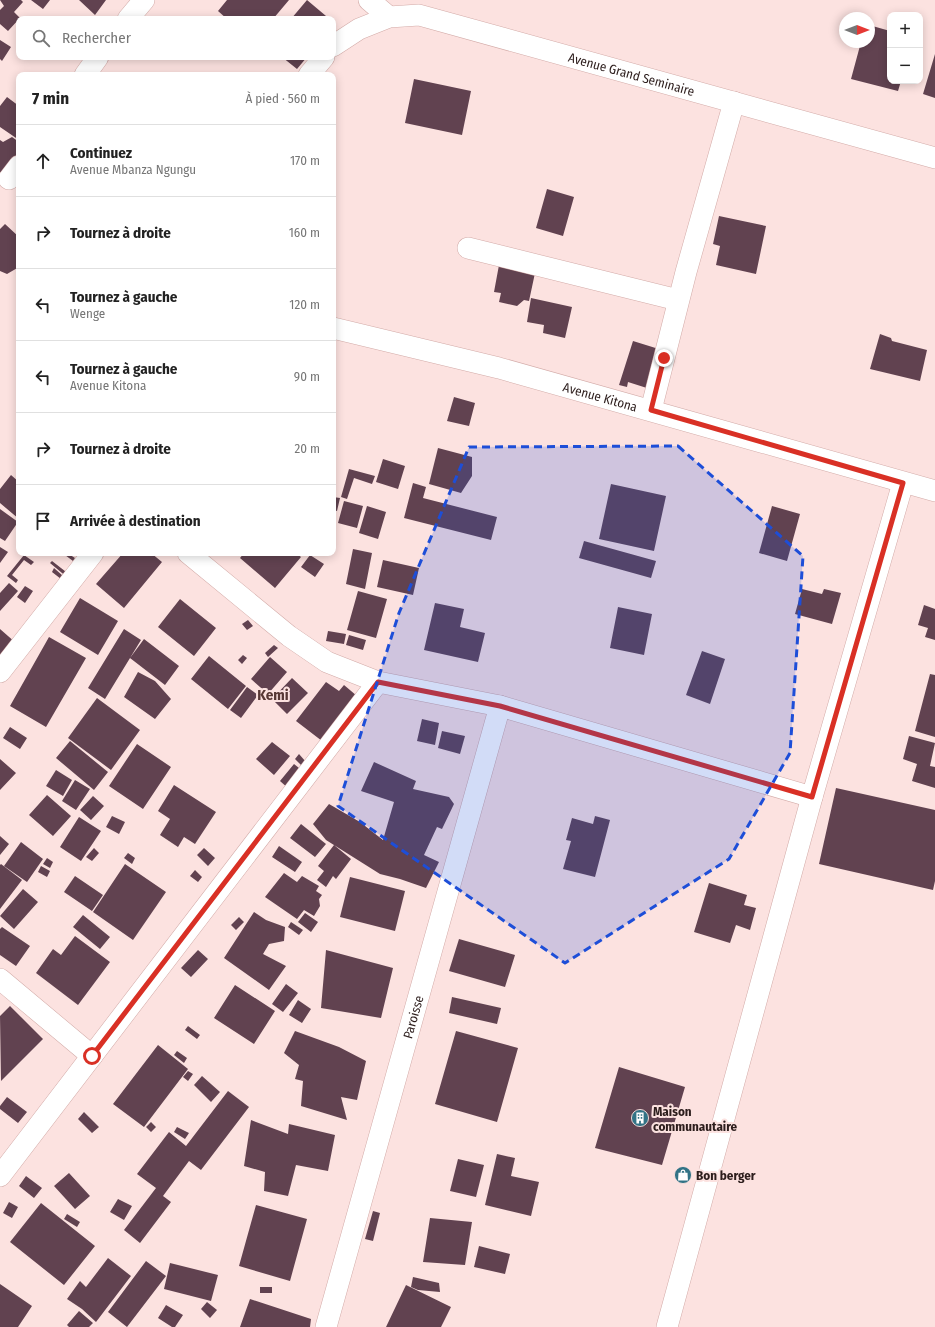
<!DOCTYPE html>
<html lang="fr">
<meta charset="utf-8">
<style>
:root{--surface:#fff;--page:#f2f2f2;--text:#222;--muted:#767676;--line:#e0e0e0}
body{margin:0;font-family:"Fira Sans Condensed",sans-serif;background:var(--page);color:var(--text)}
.controls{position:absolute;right:12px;top:12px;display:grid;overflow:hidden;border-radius:8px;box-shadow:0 2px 10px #0003}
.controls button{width:36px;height:36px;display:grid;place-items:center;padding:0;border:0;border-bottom:1px solid var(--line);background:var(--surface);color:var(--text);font:20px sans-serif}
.compass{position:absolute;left:839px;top:12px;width:36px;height:36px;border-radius:50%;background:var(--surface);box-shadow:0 2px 10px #0003;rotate:90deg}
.stop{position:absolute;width:12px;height:12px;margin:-9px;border:3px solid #d93025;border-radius:50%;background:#fff}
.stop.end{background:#d93025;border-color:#fff;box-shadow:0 1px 4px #0008}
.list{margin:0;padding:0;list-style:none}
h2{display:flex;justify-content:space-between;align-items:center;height:52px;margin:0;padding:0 16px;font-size:17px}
h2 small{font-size:13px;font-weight:400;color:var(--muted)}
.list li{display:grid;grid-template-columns:26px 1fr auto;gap:12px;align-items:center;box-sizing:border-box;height:72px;padding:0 16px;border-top:1px solid var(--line)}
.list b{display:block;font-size:15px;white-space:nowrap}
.list p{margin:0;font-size:13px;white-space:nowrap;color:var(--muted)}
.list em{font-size:13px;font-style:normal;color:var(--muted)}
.icon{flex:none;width:22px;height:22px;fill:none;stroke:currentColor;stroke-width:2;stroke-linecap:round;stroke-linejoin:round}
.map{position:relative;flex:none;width:935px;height:1327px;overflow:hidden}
.search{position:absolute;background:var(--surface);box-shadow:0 2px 10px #0003;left:16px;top:16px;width:320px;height:44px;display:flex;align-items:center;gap:10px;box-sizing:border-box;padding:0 14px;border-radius:8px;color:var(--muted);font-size:15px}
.panel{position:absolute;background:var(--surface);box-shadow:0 2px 10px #0003;left:16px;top:72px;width:320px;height:484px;border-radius:8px}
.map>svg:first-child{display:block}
</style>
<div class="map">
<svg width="935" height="1327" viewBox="0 0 935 1327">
<rect width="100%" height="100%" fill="#fce2e0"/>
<path fill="#614250" d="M0,0H21L23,2L14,12L20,18L8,31L0,24V10L4,6Z
M31,0H50L43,9Z
M79,0H106L95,15Z
M227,0H289L273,19H227L218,11Z
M307,0L326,16L328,19H291Z
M869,25L890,31V81H901L898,91L851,79L861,42H869Z
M0,40L11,47L2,61L0,59Z
M935,54V98L923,94Z
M282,57H307L297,69Z
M414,79L471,91L462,135L405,123Z
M7,97L19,106V140L0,127V106Z
M12,137L19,142V160L8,177L0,172V140L3,142Z
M547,189L574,197L563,236L536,228Z
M719,216L766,226L756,274L716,265L720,246L713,244Z
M5,224L19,237V267L7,274L0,271V229Z
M499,265L535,273L529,301L524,300L517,306L499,302L501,293L494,292Z
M531,298L572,307L565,338L543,333L544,325L527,322Z
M880,334L891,338L892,341L927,350L920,381L870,369Z
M633,341L662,350L650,389L628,382L627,387L619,385Z
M454,397L475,403L469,426L447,421Z
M438,448L472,457V476L461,493L429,484Z
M383,459L405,466L398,489L376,482Z
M349,469L375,476L372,484L354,478L347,499L341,497Z
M11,475L19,482V519L0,503V489Z
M413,483L426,487L423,498L497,517L491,540L404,518Z
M611,484L666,496L654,551L599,539Z
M333,497L340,498L337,511L333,510Z
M344,501L363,506L357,528L338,523Z
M367,506L386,512L378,539L359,533Z
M772,506L800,514L787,561L759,553Z
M0,509L18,522L5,541L0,538Z
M584,541L656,561L651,578L579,558Z
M0,547L8,552L0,563Z
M353,549L372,553L365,589L346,584Z
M67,553L75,558L73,561L65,555Z
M123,553H151L162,562L124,608L96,584Z
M244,553H296L301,557L275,588L240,558Z
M24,555L34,562L31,565L24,560L12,575L18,580L16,583L7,576Z
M310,555L324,564L315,577L301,567Z
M383,560L419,568L413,595L377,587Z
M52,561L70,575L68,578L50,563Z
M54,568L63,576L61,579L52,572Z
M9,583L18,591L0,611V593Z
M25,586L33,591L25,603L17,597Z
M802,589L822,594L824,589L841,593L832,624L795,614Z
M358,591L387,599L376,638L347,630Z
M80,598L118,621L98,655L60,632Z
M180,599L216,628L194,656L158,627Z
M435,603L464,609L460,627L485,633L478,662L424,650Z
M924,605L935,609V640L925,637L928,628L918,625Z
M618,607L652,614L644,655L610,648Z
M248,620L253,626L247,630L242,624Z
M0,629L16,643L0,662Z
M124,629L141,640L105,699L88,688Z
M328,631L346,634L344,644L326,641Z
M349,635L366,640L363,650L346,645Z
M49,637L86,658L46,727L10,706Z
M144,639L179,666L165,685L130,658Z
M274,645L278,648L268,657L265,653Z
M702,651L725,659L710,704L686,695Z
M243,655L247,658L242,664L238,660Z
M209,656L246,686L228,709L191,679Z
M270,657L287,672L268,694L251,679Z
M138,672L155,681L171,699L155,719L124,697Z
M930,674L935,675V737L915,731Z
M292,678L308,693L287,714L272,699Z
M326,682L339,691L344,685L357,696L322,741L296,721Z
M247,687L258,695L241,718L230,710Z
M97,698L140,730L111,770L68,738Z
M422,719L439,723L435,745L417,741Z
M10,727L27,738L20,749L3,738Z
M442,731L465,736L460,754L438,748Z
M909,736L935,743L930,766L935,767V788L912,781L917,764L903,759Z
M70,741L108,772L94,790L56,758Z
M272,742L290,756L274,775L256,759Z
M137,744L171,767L143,809L109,786Z
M299,754L306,762L302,766L295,759Z
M0,759L16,773L0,790Z
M374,762L416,781L413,789L449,797L454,804L442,829L437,827L424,855L439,862L426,888L400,879L380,874L326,840L313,824L329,804L360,822L383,840L394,802L361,791Z
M294,764L304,772L289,789L280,781Z
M56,770L72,780L63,796L46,786Z
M75,780L90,789L76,810L62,801Z
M174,785L216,812L195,844L184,837L178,847L160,835L170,819L158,811Z
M836,788L935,810V881L933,890L819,864Z
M47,795L71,816L53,836L29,815Z
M93,796L104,806L91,820L80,810Z
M112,816L125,822L119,834L106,827Z
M595,816L610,820L595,877L563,869L571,841L566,840L572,818L593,824Z
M79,817L101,831L81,861L60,847Z
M301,824L326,844L315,857L290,838Z
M0,836L9,844L0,855Z
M21,842L43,859L27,882L4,866Z
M334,845L351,859L336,879L333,876L326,887L317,880L324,871L318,866Z
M279,846L302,862L295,872L272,857Z
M94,848L99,853L92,861L86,857Z
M204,848L215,858L208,866L197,855Z
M128,853L135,858L132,864L124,858Z
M47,858L53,862L50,868L43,864Z
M1,864L22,880L0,909V865Z
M125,864L166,892L133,940L93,912Z
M41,866L50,871L47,877L38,872Z
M195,870L202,877L198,882L190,876Z
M284,873L297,882L302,876L319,886L316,891L322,895L319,899L320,906L314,916L304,910L297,919L265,897Z
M75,876L103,895L92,911L64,892Z
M350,877L405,891L395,931L340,917Z
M709,883L747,895L744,905L756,908L750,930L736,925L730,943L694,932Z
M23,889L38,902L14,929L0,916Z
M254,912L266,920L285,927L284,941L269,944L263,954L286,966L269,990L224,958Z
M305,913L318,922L311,932L298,922Z
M83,915L110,937L100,949L73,927Z
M239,917L244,922L236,930L231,925Z
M291,922L303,930L299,935L288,927Z
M2,927L30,946L16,966L0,955V929Z
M75,936L110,962L78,1005L36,973L53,949L61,955Z
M459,939L515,955L505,987L449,971Z
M198,950L208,959L191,977L181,968Z
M326,950L393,968L381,1018L321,1008Z
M286,984L298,993L283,1012L272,1004Z
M235,985L275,1011L254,1044L214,1018Z
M452,997L501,1008L497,1024L449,1013Z
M298,1000L311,1009L302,1023L289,1015Z
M10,1006L43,1039L1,1081L0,1016Z
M188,1026L200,1035L197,1039L185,1030Z
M295,1031L339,1047L366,1061L357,1100L341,1097L347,1120L301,1106L303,1081L295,1079L299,1065L284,1053Z
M456,1031L518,1048L497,1122L435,1104Z
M158,1045L188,1069L144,1127L113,1104Z
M177,1051L187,1058L184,1063L174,1055Z
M619,1067L685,1087L662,1165L595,1148Z
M188,1071L193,1074L188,1081L183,1077Z
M202,1076L220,1092L211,1102L194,1085Z
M228,1091L249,1107L201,1170L189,1161L163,1196L171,1202L140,1243L124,1230L156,1188L137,1174L169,1132L186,1146Z
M7,1097L27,1112L18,1123L0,1109V1106Z
M84,1112L99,1127L92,1133L78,1119Z
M251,1120L288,1134L289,1124L335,1135L328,1171L296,1165L288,1196L264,1191L265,1172L244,1166Z
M151,1122L156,1127L151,1132L146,1127Z
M177,1127L189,1133L185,1139L174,1132Z
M497,1154L515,1158L511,1176L539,1182L531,1216L485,1205Z
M458,1159L484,1165L476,1197L450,1191Z
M69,1173L90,1196L75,1209L54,1186Z
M26,1176L42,1188L34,1198L19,1186Z
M118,1199L132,1206L124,1220L110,1212Z
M9,1202L18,1207L12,1218L3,1213Z
M41,1203L95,1246L64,1285L10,1242Z
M256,1205L307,1219L290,1281L239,1266Z
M373,1211L380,1213L373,1241L365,1239Z
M67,1214L80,1222L77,1227L64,1219Z
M430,1218L472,1222L465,1265L423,1262Z
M479,1246L510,1254L505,1274L474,1267Z
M108,1258L131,1276L96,1322L82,1309L67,1299L80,1281L86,1287Z
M146,1261L166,1276L127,1327L108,1312Z
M170,1263L218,1275L211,1301L164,1289Z
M413,1277L439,1283L440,1292L418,1290L411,1287Z
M0,1284L32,1306L18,1327H0Z
M406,1285L451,1307L441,1327H386Z
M260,1287H272V1293H260Z
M250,1299L311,1319L310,1327H240Z
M207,1302L217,1310L210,1318L201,1309Z
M166,1305L183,1315L175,1327H172L158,1318Z
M79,1311L93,1323L89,1327H69L67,1325Z"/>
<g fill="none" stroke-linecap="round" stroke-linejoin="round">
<g stroke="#d3aba8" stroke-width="22">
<g id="minor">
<path d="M369,0L389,17"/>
<path d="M128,19L144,0"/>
<path id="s1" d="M333,46L359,29L389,17L419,15L935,158"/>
<path d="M85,75L98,57"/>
<path d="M309,75L324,57"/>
<path d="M9,179L19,166"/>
<path d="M468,248L678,300"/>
<path id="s2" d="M333,328L499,368L935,491"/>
<path d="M651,410L686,272L734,102"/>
<path d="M188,553L289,636L327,662L378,682L500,706L812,797"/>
<path d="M0,672L93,553"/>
<path d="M0,979L92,1056"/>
<path d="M0,1176L378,682"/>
<path id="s3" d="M326,1327L500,706"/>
<path d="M667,1327L812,797L903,483"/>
</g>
</g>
<use href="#minor" stroke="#fff" stroke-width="21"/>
</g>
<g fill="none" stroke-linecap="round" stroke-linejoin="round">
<path stroke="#d93025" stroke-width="5" d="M92,1056L378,682L500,706L812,797L903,483L651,410L664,358"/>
</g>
<path fill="#1d4ed8" fill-opacity="0.2" stroke="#1d4ed8" stroke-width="3" stroke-dasharray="8 5" stroke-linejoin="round" d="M678,446L803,556L790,753L729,859L565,963L338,806L399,613L469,447Z"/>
<defs>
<g id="building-disc" transform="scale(0.9)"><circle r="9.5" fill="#327386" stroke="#fce2e0"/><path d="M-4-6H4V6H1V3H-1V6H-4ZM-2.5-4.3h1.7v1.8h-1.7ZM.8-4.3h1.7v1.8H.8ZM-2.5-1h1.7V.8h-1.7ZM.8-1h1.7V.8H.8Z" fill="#fff"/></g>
<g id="shop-disc" transform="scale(0.9)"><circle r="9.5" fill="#327386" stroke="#fce2e0"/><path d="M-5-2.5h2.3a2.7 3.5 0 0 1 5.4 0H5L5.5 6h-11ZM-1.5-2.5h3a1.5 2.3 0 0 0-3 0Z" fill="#fff"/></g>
</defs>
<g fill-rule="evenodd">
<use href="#building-disc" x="640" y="1118"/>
<use href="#shop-disc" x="683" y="1175"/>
</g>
<g text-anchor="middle" stroke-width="4" stroke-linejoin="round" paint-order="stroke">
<g font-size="13" fill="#2d1e1d" stroke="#fce2e0">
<text dy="5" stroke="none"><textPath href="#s1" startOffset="314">Avenue Grand Seminaire</textPath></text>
<text dy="5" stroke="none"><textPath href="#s2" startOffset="276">Avenue Kitona</textPath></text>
<text dy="5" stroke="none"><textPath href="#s3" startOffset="322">Paroisse</textPath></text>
</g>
<g font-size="13" font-weight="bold" fill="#2d1e1d" stroke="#fce2e0" text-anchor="start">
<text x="653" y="1116">Maison<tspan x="653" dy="15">communautaire</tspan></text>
<text x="696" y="1180">Bon berger</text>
</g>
<g font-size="15" font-weight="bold" fill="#583835" stroke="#fce2e0">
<text x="273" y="700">Kemi</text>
</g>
</g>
</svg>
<div class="controls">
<button>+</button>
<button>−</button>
</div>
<svg class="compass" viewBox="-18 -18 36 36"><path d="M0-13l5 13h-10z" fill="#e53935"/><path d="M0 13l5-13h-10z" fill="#767676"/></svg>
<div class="stop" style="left:92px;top:1056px"></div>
<div class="stop end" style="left:664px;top:358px"></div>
<div class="search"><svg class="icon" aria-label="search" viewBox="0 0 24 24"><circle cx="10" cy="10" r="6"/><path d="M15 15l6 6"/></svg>Rechercher</div>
<section class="panel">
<h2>7 min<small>À pied · 560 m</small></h2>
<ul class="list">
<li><svg class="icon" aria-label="ahead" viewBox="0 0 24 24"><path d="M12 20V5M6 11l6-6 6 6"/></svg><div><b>Continuez</b><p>Avenue Mbanza Ngungu</p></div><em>170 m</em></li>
<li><svg class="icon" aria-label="right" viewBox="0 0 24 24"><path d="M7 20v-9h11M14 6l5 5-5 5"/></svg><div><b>Tournez à droite</b></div><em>160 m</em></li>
<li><svg class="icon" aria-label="left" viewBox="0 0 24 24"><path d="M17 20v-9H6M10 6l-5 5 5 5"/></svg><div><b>Tournez à gauche</b><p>Wenge</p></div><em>120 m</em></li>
<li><svg class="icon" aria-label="left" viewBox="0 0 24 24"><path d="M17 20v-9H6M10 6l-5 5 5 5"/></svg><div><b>Tournez à gauche</b><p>Avenue Kitona</p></div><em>90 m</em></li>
<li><svg class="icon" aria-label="right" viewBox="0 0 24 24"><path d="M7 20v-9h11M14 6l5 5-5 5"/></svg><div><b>Tournez à droite</b></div><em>20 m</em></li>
<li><svg class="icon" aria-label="arrive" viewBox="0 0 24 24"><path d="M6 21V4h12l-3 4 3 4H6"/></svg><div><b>Arrivée à destination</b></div></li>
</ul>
</section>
</div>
